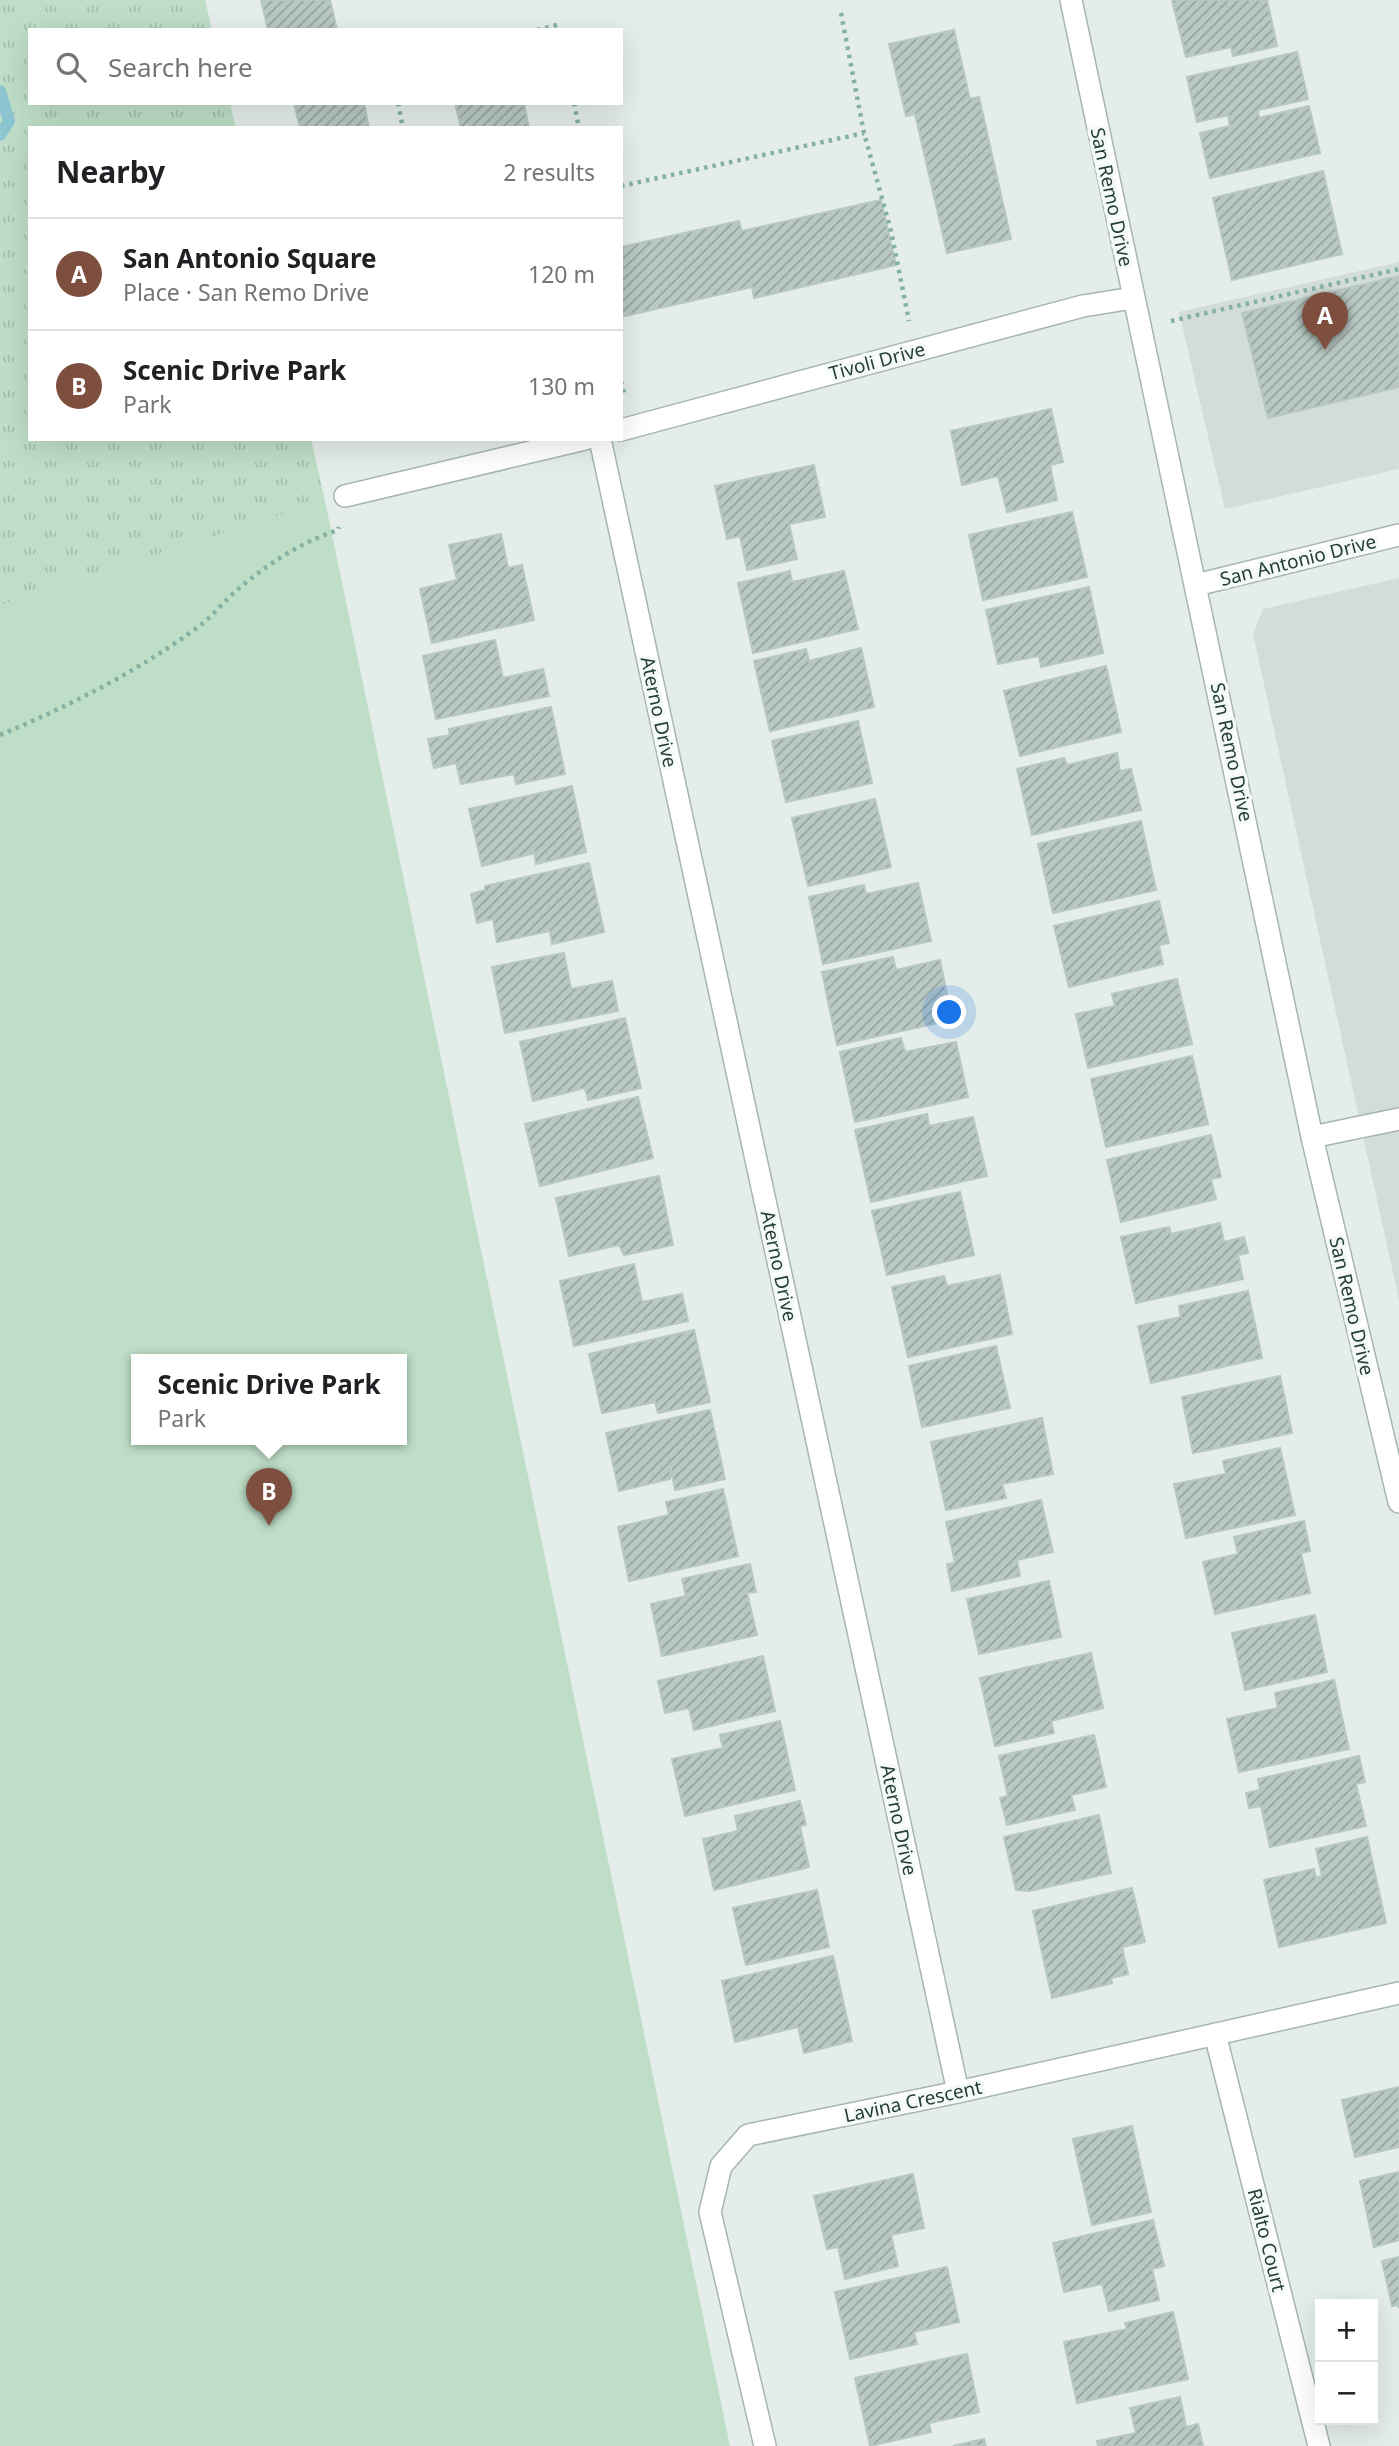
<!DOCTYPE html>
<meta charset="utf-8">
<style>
:root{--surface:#fff;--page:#f2f2f2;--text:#202124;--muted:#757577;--line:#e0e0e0;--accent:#7e4e3f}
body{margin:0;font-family:"Noto Sans",sans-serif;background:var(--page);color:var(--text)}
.controls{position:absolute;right:21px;bottom:21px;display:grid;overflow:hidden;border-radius:0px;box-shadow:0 7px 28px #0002}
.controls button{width:63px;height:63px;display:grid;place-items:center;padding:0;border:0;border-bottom:2px solid var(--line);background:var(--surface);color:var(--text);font:35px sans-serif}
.you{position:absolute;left:950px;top:1013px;width:24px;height:24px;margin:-18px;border:5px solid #fff;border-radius:50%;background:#1a73e8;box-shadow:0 0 0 10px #1a73e833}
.badge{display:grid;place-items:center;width:46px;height:46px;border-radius:50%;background:var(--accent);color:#fff;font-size:23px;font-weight:700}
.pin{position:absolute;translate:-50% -58px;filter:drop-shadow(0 2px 4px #0008)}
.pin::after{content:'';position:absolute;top:37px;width:24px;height:21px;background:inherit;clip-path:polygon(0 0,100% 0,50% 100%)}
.popup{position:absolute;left:131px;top:1354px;width:276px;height:91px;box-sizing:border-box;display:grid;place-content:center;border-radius:0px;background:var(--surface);filter:drop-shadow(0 2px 5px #0005);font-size:23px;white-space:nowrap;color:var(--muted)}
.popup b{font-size:26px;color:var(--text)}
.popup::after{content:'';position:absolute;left:50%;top:100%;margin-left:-14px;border:14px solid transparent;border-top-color:var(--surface)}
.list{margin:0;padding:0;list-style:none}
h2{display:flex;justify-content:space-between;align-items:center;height:91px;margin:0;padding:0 28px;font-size:30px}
h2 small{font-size:23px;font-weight:400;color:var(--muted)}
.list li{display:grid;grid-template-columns:46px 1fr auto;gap:21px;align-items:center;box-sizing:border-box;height:112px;padding:0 28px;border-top:2px solid var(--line)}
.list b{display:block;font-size:26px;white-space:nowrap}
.list p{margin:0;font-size:23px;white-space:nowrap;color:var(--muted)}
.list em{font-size:23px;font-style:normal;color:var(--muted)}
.icon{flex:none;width:38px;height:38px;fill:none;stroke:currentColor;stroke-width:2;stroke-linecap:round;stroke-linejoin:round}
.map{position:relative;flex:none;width:1399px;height:2446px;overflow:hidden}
.search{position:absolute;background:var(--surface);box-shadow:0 7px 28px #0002;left:28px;top:28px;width:595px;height:77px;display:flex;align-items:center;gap:18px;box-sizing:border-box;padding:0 24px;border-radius:0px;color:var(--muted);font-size:26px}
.panel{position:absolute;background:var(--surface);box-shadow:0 7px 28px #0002;left:28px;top:126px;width:595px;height:315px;border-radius:0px}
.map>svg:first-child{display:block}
</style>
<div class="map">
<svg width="1399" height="2446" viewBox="0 0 1399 2446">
<defs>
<pattern id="grass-tufts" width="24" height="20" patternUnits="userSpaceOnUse" patternTransform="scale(1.75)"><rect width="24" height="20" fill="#bedec7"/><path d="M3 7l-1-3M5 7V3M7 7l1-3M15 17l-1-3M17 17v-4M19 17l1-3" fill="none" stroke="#a3c0ac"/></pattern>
<pattern id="building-hatch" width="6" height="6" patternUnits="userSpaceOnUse" patternTransform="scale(1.75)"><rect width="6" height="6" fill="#b9c8c2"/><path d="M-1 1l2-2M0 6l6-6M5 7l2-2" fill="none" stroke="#96a49f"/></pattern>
</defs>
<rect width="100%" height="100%" fill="#e4ede9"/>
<path fill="#d2ddd8" d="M1399,262V469L1225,509L1179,312Z
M1399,578V1300L1253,634L1263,609Z"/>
<path fill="url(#grass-tufts)" d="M0,0H205L212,30H30V103H230L236,128H30V439H311L325,501L0,605Z"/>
<path fill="#bedec7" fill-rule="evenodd" d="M325,501L730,2446H0V605ZM136,1360H402V1440H136Z"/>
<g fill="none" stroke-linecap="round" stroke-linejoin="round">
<path stroke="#8dc6d1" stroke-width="12" d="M0,91L9,121L0,135"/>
</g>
<path fill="url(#building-hatch)" stroke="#b7c7c1" stroke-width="2" d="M261,0H330L337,30H268Z
M1172,0H1267L1277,46L1233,56L1231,47L1186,57Z
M954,30L970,99L979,97L1011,239L947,253L915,114L906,116L889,44Z
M1297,52L1308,99L1258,110L1259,118L1309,106L1320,153L1210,178L1200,133L1230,126L1228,115L1197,122L1187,77Z
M294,103H364L369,128H300Z
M455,103H524L529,128H461Z
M1323,171L1342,254L1232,280L1213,198Z
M881,200L896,265L754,298L752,287L621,317V247L739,221L742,231Z
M1399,276V387L1268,418L1242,313Z
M1051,409L1063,462L1050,465L1057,500L1007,512L998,476L962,485L951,431Z
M814,465L825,517L789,524L797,559L747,570L740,536L727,539L715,486Z
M1072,512L1087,577L983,600L969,535Z
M501,534L508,568L522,565L534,620L432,643L420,589L457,580L449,545Z
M790,571L792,582L844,571L858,629L753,653L738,583Z
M1089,587L1103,653L1041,667L1039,656L998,664L986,610Z
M495,640L503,678L543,669L549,696L436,719L423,656Z
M861,648L874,707L770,731L754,661L806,649L809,661Z
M1106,666L1121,732L1020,756L1004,691Z
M551,707L565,774L516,784L514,774L461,784L456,763L434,768L428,739L450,735L449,729Z
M858,721L872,783L786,802L772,741Z
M1117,753L1120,771L1131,769L1141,810L1032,835L1017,769L1064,758L1067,765Z
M572,786L586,852L536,864L533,846L532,854L482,866L469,809Z
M875,799L891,867L808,886L792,818Z
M1141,821L1156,890L1053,913L1038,844Z
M589,863L604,932L552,944L550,931L497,942L493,919L477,923L471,894L485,890V886Z
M918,883L931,941L823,964L809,897L864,885L866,894Z
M1159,901L1169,943L1159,945L1163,964L1069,987L1054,926Z
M564,953L571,989L612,981L618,1011L505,1033L492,967Z
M893,957L896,970L940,960L952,1020L837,1045L822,972Z
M1177,979L1192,1044L1088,1068L1076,1014L1115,1006L1112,994Z
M625,1018L641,1088L588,1100L585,1088L533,1101L520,1042Z
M901,1038L905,1052L956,1042L968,1097L855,1122L840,1052Z
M1192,1056L1208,1124L1106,1147L1091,1079Z
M638,1097L653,1158L540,1186L525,1124Z
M927,1114L929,1126L973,1117L987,1176L871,1202L855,1130Z
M1211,1135L1221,1177L1211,1179L1216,1199L1121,1222L1107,1160Z
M659,1176L673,1245L624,1255L619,1245L569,1256L556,1198Z
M960,1192L974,1255L887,1275L872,1211Z
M1220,1223L1224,1242L1244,1237L1248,1253L1238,1255L1243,1279L1136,1303L1121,1237L1169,1227L1171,1234Z
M634,1264L642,1302L682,1294L688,1321L574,1346L560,1281Z
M1000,1275L1012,1334L908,1357L892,1287L944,1276L947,1286Z
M1248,1291L1262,1358L1151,1383L1138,1326L1181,1317L1179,1306Z
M694,1330L710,1402L658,1413L655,1402L602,1413L589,1354Z
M996,1346L1010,1408L922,1427L909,1366Z
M1280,1376L1292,1433L1193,1453L1182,1397Z
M710,1410L725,1479L675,1490L671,1469L670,1479L619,1491L606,1433Z
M1042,1418L1053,1474L1002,1484L1006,1498L946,1510L931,1442Z
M1280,1448L1295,1515L1186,1538L1174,1484L1226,1474L1223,1461Z
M723,1489L738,1556L629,1581L618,1527L669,1515L666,1502Z
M1041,1500L1053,1552L1017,1560L1020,1576L952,1591L947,1564L955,1563L946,1522Z
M1304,1521L1310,1551L1301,1553L1310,1593L1215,1614L1203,1562L1238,1554L1234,1537Z
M750,1564L756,1592L747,1593L757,1635L662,1656L651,1604L686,1596L682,1579Z
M1049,1581L1061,1637L979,1654L967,1599Z
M1315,1615L1327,1672L1245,1690L1232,1633Z
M1091,1653L1103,1708L1051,1721L1054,1733L995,1746L980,1678Z
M763,1656L775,1711L694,1730L689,1708L665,1713L658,1681Z
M1334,1680L1349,1749L1239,1772L1227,1719L1278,1708L1275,1693Z
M780,1721L795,1790L685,1816L672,1759L723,1748L720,1735Z
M1094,1735L1106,1787L1071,1795L1075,1810L1007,1825L1000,1798L1008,1796L999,1756Z
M1359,1756L1365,1782L1356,1784L1366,1826L1270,1847L1261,1806L1249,1808L1246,1793L1260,1790L1258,1779Z
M800,1801L806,1825L800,1826L809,1867L714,1890L703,1839L738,1831L735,1816Z
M1099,1815L1111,1873L1029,1891L1016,1890L1004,1837Z
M1367,1837L1386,1923L1279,1947L1264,1880L1314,1869L1316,1878L1322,1876L1316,1849Z
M1132,1888L1145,1942L1122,1947L1128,1974L1111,1978L1112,1983L1052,1998L1033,1911Z
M817,1890L829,1947L746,1965L733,1908Z
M833,1956L852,2041L804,2053L798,2027L735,2042L722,1981Z
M1399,2087V2147L1355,2157L1342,2100Z
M1132,2126L1151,2212L1092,2225L1073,2139Z
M1399,2172V2240L1374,2247L1360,2181Z
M913,2174L924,2228L891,2235L898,2266L845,2279L838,2247L827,2249L814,2196Z
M1153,2220L1164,2266L1152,2269L1159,2300L1109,2311L1102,2284L1064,2292L1053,2243Z
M1399,2257V2308L1398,2305L1392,2306L1382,2261Z
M947,2267L959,2322L914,2332L917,2344L850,2359L835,2292Z
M1173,2312L1188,2379L1077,2403L1064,2342L1127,2329L1125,2323Z
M967,2354L979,2412L929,2423L931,2432L870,2446L855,2378Z
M1180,2397L1186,2427L1198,2424L1203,2446H1098L1097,2441L1136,2433L1130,2408Z
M984,2439L986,2446H953Z"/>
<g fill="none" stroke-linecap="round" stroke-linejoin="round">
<g stroke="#a7b5b0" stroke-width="24">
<path id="minor" d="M1071,0L1312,1137L1399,1502
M621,430L1083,306L1133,298
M600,439L958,2092
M345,496L585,439
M1196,585L1399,535
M1312,1137L1399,1119
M1215,2034L1319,2446
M765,2446L710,2212L721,2166L748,2135L958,2092L1399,1993"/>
</g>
<path stroke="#85b1a4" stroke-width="4.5" stroke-dasharray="3.5 5" stroke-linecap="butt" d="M841,13L864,133L891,231L909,321
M537,30L557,25L558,30
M398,103L403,128
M574,103L579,128
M621,186L864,133
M1171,321L1399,269
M621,381L624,393
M0,735C69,706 137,672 198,627C212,617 223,602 237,590C266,565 301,542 338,530L339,527"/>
<use href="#minor" stroke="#fff" stroke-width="21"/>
</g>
<g text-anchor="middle" stroke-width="7" stroke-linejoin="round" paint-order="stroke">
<g font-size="19" fill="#243f38" stroke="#f5faf7">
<text transform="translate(1112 197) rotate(78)" y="7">San Remo Drive</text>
<text transform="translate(877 361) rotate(-15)" y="7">Tivoli Drive</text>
<text transform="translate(1298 560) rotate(-14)" y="7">San Antonio Drive</text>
<text transform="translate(659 712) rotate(78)" y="7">Aterno Drive</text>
<text transform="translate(1232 752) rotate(78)" y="7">San Remo Drive</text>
<text transform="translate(779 1266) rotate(78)" y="7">Aterno Drive</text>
<text transform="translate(1352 1306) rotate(77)" y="7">San Remo Drive</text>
<text transform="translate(899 1820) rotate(78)" y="7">Aterno Drive</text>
<text transform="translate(913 2101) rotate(-12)" y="7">Lavina Crescent</text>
<text transform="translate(1267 2240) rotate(76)" y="7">Rialto Court</text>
</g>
</g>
</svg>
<div class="controls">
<button>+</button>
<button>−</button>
</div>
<div class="you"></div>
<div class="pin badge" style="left:1325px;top:350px">A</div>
<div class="pin badge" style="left:269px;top:1526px">B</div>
<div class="popup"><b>Scenic Drive Park</b>Park</div>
<div class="search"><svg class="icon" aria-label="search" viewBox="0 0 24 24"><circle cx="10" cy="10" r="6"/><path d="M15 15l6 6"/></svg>Search here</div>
<section class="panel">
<h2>Nearby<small>2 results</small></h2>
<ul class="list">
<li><span class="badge">A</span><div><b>San Antonio Square</b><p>Place · San Remo Drive</p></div><em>120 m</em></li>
<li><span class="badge">B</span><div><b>Scenic Drive Park</b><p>Park</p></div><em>130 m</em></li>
</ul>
</section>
</div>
